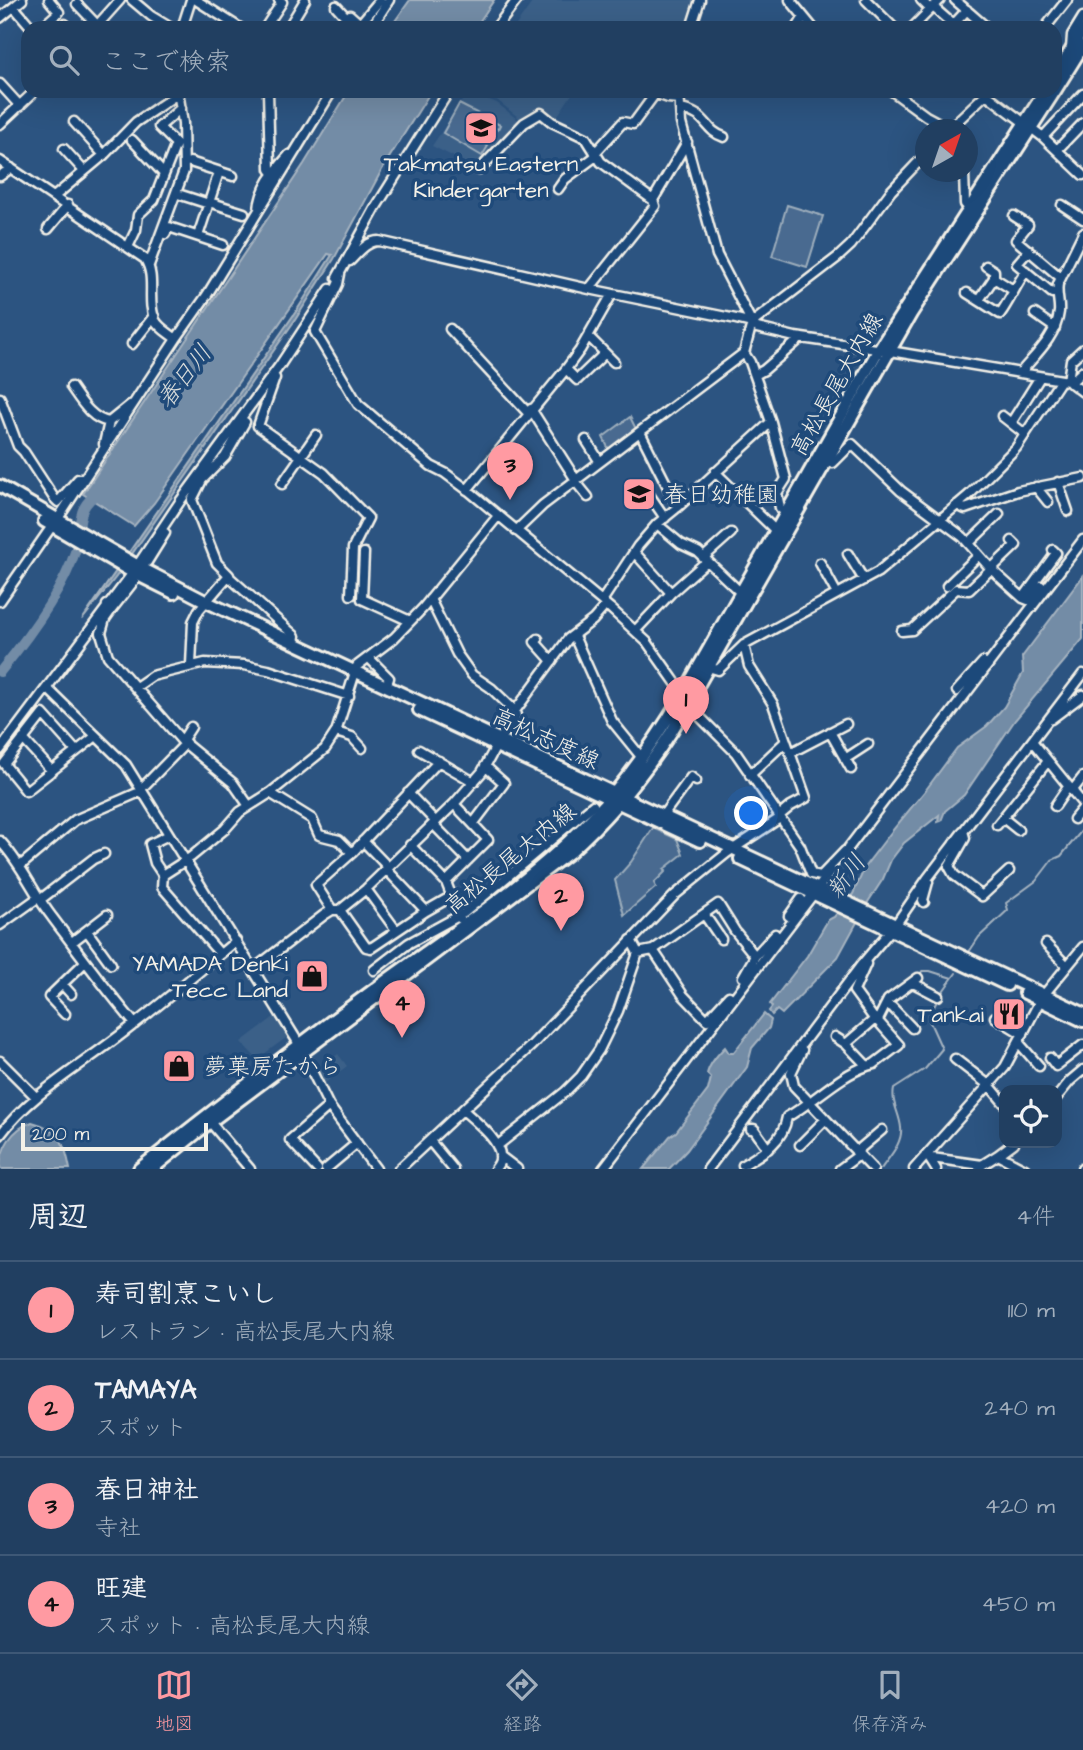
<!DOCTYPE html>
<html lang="ja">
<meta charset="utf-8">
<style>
:root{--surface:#213f61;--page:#2d4a6a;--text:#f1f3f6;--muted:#a2afbd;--line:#3e5876;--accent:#ff9aa2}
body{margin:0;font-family:"Architects Daughter","Klee One",sans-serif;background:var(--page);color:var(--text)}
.controls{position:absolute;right:21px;bottom:21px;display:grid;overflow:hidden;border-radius:14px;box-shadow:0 7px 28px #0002}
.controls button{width:63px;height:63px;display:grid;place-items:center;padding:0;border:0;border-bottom:2px solid var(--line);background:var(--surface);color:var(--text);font:35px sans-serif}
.compass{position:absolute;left:915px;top:119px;width:63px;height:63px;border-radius:50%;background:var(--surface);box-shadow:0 7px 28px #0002;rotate:40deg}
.scale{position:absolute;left:21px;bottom:18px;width:187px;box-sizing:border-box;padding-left:7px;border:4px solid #f4f1e8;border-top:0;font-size:19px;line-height:24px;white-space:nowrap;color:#f4f1e8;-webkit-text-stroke:5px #1f4a7a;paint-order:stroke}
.you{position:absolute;left:752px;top:814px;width:24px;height:24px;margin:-18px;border:5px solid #fff;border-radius:50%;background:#1a73e8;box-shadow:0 0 0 10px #1a73e833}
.badge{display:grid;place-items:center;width:46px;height:46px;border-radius:50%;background:var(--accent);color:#111;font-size:23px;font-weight:700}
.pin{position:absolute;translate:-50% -58px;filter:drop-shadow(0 2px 4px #0008)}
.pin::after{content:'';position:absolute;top:37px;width:24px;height:21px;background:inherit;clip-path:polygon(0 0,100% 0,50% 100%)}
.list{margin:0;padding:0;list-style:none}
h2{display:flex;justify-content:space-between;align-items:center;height:91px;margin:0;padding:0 28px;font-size:30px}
h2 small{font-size:23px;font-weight:400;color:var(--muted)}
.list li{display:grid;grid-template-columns:46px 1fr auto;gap:21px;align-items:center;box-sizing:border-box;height:98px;padding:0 28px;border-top:2px solid var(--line)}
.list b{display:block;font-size:26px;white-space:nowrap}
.list p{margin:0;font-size:23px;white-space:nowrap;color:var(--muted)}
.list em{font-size:23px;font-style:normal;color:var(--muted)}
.icon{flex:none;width:38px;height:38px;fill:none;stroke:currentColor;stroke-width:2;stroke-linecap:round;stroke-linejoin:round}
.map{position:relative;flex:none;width:1083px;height:1169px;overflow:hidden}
.search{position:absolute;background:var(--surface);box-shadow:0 7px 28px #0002;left:21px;right:21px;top:21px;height:77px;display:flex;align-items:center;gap:18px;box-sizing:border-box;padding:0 24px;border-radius:21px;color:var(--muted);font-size:26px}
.sheet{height:483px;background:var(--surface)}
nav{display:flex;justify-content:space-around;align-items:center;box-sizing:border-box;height:98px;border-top:2px solid var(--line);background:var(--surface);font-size:19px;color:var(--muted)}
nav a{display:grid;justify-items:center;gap:4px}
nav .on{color:var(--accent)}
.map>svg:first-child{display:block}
</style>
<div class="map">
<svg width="1083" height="1169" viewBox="0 0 1083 1169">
<rect width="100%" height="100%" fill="#2c5481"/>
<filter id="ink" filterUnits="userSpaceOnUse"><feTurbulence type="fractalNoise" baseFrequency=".0143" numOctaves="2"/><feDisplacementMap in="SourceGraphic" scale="14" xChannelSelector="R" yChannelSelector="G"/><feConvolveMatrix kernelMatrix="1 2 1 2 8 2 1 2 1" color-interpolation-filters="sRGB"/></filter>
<g filter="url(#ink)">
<path fill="#3b6088" d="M534,0H695L686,28H514Z
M472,91H574L554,121L537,112L524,122L497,100Z
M468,92L497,103L522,123L478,169L432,146Z
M278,1014L290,1035L257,1059L241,1042Z
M338,1054L347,1066L321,1086L315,1073Z"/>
<path fill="#496b90" stroke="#9eaebc" stroke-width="2" d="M459,104L500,125L498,129L492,127L483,142L488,146L482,156L443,133Z
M787,205L823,216L807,267L772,256Z
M630,417L637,431L610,452L603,437Z
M653,828L677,839L683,854L664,869L666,871L654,883L656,887L624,915L615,880L631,862Z"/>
<path fill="#738ca6" stroke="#a7b4c0" stroke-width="2" d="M410,0H494L475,28H390Z
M349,91H431L384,166L334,259L295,320L116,577L82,620L297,310L332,255L328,254L154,503L134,526L83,494L304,164Z
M1083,576V639L1015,720L964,795L945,811L941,821L938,822L939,815L904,843L891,860L883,879L868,902L838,957L782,1014L777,1010L772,1015L769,1011L772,1007L770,1004L807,956L828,920L834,917L853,894L866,865L892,831L925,791L957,748L987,726L1004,707L1023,673L1022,657Z
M764,1014L771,1020L769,1028L752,1048L747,1067L687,1150L669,1169H643L670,1136L676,1132L708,1090L711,1078L707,1074C709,1064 718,1054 725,1047L729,1053H733Z
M32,1122C60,1129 65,1143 70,1169H0C0,1148 12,1129 32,1122Z"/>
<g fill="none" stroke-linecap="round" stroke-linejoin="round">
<path stroke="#a7b4c0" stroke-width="2" d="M157,257L164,239
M969,952L979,937L1008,910L1006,903L1036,881L1052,860L1061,856L1083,829
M920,976L922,971H930L952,978
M941,994L956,973
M881,1169C889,1157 903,1143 901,1128C900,1114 891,1103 894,1089L925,1069L942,1049L928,1018L938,999"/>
<path stroke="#738ca6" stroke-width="10" d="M0,672C26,640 63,591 75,552C84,522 72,510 102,490"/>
<g stroke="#f4f1e8" stroke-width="13">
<path id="minor" d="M132,0L151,16L171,28
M196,0L240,28
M790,0L813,28
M866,0L894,28
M921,0L930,9
M955,0L986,27
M77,4L98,26
M336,6L347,18L350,15L360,24L380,0
M14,7L32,28
M933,7L957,28
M0,18L22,0
M65,24L69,28
M953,25L967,10
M41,28L59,12L49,0
M95,28L120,0
M182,28L191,0
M265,28L282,2L279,0
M288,28L305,0
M371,28L389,0
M496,28L517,0
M691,28L700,0
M797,28L804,17
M912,28L940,0
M1045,28L1067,0
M1071,49L1072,35L1083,17
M0,84L20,106
M268,91L270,169L273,173
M679,91L681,123L717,255L752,323
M892,91L926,116L952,130
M652,92L668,98L679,99
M986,94L1043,137L1083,175
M680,109C709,114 703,130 724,137
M74,122L104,155
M0,124L35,91
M948,130L989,91
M1043,137L1083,94
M132,140L164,174
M64,149L84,171
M1057,150L1083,123
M595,153L623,122L633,124L655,94
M0,161L145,259C157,278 146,301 155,320C159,328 169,333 176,339
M190,162L233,176
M479,170L524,123L541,113L552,122L586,138L601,162L653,200L687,142
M964,172L965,204L970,209
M0,176L11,168
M558,189L565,179L596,156
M181,195L209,204
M55,196L104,155L136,122L179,93
M209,202L244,213
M1062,205L1083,219
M259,210C260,188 275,171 289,155
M1014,216L1028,225L1016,240L1060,277
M48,229L68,205
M165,234L169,227L223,245
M198,236L219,172
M128,247L136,230L138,215L154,200L176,144L159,127L181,108
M1029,250L1017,264L1052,293H1056
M350,261C358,253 367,241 379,241L589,289L736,319L752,323L757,328L795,337L890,351L1068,381L1083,392
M149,265L184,171L183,123L178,91
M986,266L994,271V278L1013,290
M340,274L338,284L315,332L358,404L431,466L445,473L469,491L610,608L647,642L699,716L736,753L800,846L811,874L821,876L845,851
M337,278L376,207L449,91
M589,289L655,206L653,200
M967,293L1000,314C1010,300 1016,285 1026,271
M979,300L994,278
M1035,314L1055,328
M450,329L528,413
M588,336L614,362
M132,344L154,316
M566,369L577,380L605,353
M1020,373C1035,355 1056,337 1059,312C1060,303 1056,294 1058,284L1083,233
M755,375L764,370L801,338
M275,378L258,426L324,473L368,518L353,548L351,595
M1068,381L1071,360L1083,349
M1070,383L1083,371
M71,387C81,401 91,419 109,422
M0,398L18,446L24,452L54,498L58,502L78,479H81
M531,409L576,480
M1002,416L1025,434
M771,422L786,479L777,493L780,508L786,513
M1011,423L1040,377
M640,432L678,507L657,524
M586,440L600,462
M104,444L109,422L130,405
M826,460L833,463L852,444L901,491L963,537L992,570L1023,598L1028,600L1041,586
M715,472L776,531
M575,481L588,497
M1058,482L1068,511
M282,484L316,435
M1036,487L1048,502
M467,490L566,369L580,350L612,294
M650,496L665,518
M957,505L965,509L1018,491L1083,478
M678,507L771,422L750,362L744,353L752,323L838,257L851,245L891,191L926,154
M57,520L176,339L207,295L332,91
M516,531L543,505L744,353
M969,543L999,514
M634,552L671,593
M364,553L362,599L410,621
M848,554L864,580
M703,558L731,533
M147,562L165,533
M820,563L837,594
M228,576L295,636L294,643
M947,586L979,555
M1023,598L1056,553L1053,550
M0,601L52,526
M602,601L638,546L657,524L681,544L698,552L741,593
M107,605L112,609L105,619L101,633L108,656L182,741L233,783L249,806
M112,609L134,581
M636,630L671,593L707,561
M902,631L912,630L956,589L969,590L1016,545L1012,541
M574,636L612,721L642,758
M538,639L535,642L552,661
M744,645L749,666L773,704L806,798L791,806L779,816
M369,658L389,678L386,686
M191,665L193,622L199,610L229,575L217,563L192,500L202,480L225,457L245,422
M708,667L718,670L744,645L878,572L969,495L1016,448L1061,380
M136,687L152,676L205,663L244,665L268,670L349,696
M47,688L126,765L296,1039L329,1106L376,1169
M957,691L983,662
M515,711L568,639L593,620L606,605
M1051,719L1083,695
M336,732L352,737L362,748
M830,732L851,769
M23,739L52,771
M182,741L191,727
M1032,741L1083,804
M0,750L129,578L181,500L280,365L330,289
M419,750L474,782
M76,751L43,714L4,764L26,791L96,736
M790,753L846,724
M845,759L868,744
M750,775L786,741
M141,789L186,743
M1072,791L1083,777
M270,793L312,819L319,835L339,840L352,853
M408,793L436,822
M454,804L473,824L504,783L485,766
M1055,806L1068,787
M663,815L691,777L696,781
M1003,818L1018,830
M1074,819L1083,808
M433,824L468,860
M997,825L1048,761
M963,831L965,838L949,866L954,875L982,896L1009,871
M169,835L150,844L155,863L163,875L162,887L220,954
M0,841C22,864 33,893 52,917C79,953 106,990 135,1024
M363,841L388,867
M410,845L446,882L488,840L473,824
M843,855L1083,540
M20,866L75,820L142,791
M386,869L426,911L452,896
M163,875L191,857L225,829L240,812L270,793L325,749L336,732L357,666L394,638L423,608L498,516
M446,882L460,918
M366,889L396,930
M41,899L93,859L104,854
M924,902L923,900L928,882
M332,910L316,885L352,853L439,761
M340,910L366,947L371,948L426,911
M704,914L721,939
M789,916L801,899
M0,925L39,897
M87,931L111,964
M631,940L638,953L653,950L683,995L707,1020L729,996
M72,942L107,915
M1046,944L1067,966
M653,950L718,904L735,931L755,956
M866,964L854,991L875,1020L879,1018L888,1000L918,978
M254,969L324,915L332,910H340L366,889L454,804L482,772L500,739L516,716L515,711L491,688L472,675L457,654L430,599
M374,970L409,943L464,913L593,805
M743,977L755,956L775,934
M913,983L938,996
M62,984L71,994
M886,1005L892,1007L912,1028
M65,1014L49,997L85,962
M995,1017L1023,1034
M875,1019L846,1044L867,1066L874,1064L899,1045L876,1019
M835,1037L846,1044
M1019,1043L1039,1066
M802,1050L791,1073L794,1086L873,1169
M1050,1058L1056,1066L1083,1045
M955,1059L990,1086L1004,1103
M0,1061L36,1097
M1057,1097L1070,1081L1083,1070
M463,1110C474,1120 503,1142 500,1159C500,1163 497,1166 495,1169
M210,1122L250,1169
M751,1129H754L768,1149
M0,1135C30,1095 76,1069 115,1039C157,1008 196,974 236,941
M430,1141L453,1169
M800,1145L825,1120
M497,1146L565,1092L581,1076L599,1050L618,1011L638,953
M856,1152L882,1130
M998,1155L1014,1143
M500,1156L517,1169
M925,1157L982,1165
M929,1158L936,1169
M743,1165C763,1153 783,1142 787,1117C814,1102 838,1076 867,1066
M317,1169L290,1140L329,1106
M326,1169L357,1143
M399,1169L532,1045L675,895L727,853L780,818
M603,1169L831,871
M708,1169L862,964L896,924L927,879L1083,674
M840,1169L859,1155
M914,1169L1005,1067L1042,997L1083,947
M980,1169L982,1165L998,1155L1025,1169
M1082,1169L1083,1168"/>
</g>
<g stroke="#f4f1e8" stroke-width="16">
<path id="major" d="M1055,76L1083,30
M1055,91L1083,46
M0,486L147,571L207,602L1083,1013
M44,521L130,571L174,593
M419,710L700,841
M740,859L1007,985
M1025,993L1083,1021
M139,1169C219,1105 301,1043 384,982C454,931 533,881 592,818C628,780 656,739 683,694L879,349L1045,91
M152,1169L210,1122L570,852C610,816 643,776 672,731L911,314L1055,91"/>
</g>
<use href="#minor" stroke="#1f4a7a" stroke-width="8"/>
<use href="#major" stroke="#1f4a7a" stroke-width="10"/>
</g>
</g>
<defs>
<g id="school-square" transform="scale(1.75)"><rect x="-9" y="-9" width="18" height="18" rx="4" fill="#ff9aa2" stroke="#1f4a7a"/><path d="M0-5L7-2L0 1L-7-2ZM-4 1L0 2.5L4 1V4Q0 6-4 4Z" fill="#111"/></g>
<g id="shop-square" transform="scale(1.75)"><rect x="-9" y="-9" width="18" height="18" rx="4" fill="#ff9aa2" stroke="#1f4a7a"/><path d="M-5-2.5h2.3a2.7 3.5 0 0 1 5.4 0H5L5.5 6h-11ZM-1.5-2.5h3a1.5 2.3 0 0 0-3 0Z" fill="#111"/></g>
<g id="restaurant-square" transform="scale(1.75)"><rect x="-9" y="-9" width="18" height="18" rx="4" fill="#ff9aa2" stroke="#1f4a7a"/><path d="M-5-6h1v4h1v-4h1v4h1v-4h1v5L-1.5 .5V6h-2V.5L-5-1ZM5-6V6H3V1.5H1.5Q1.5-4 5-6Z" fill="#111"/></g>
</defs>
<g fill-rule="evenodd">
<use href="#school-square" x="481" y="128"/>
<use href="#school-square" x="639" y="494"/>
<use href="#shop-square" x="312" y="976"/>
<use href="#restaurant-square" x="1009" y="1014"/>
<use href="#shop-square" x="179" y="1066"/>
</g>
<g text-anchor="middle" stroke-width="7" stroke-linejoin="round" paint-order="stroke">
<g font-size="23" fill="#f4f1e8" stroke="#1f4a7a" text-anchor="start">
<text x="481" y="171" text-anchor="middle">Takmatsu Eastern<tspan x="481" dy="26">Kindergarten</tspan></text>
<text x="664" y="502">春日幼稚園</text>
<text x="288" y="971" text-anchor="end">YAMADA Denki<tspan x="288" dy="26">Tecc Land</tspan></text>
<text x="984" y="1022" text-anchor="end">Tankai</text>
<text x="204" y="1074">夢菓房たから</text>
</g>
<g font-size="23" fill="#f4f1e8" stroke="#1f4a7a">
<text transform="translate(836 384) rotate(-60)" y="8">高松長尾大内線</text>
<text transform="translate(546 738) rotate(25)" y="8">高松志度線</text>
<text transform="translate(510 858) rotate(-39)" y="8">高松長尾大内線</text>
</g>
<g font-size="24" font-style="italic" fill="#dadddb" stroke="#1f4a7a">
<text transform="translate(184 376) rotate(-52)" y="8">春日川</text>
<text transform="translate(846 876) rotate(-54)" y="8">新川</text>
</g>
</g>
</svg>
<div class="controls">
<button><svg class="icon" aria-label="locate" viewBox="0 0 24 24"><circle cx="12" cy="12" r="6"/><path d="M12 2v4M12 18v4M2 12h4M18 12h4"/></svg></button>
</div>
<svg class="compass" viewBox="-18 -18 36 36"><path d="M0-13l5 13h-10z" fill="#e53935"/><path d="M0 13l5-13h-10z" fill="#a2afbd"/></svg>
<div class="scale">200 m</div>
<div class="you"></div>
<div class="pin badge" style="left:686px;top:734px">1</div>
<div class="pin badge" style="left:561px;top:931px">2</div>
<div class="pin badge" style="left:510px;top:500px">3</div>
<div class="pin badge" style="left:402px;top:1038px">4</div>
<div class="search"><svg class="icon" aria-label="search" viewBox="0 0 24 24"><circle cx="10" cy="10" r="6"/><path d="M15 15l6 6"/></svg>ここで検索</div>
</div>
<section class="sheet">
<h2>周辺<small>4件</small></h2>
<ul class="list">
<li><span class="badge">1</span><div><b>寿司割烹こいし</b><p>レストラン · 高松長尾大内線</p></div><em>110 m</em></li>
<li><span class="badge">2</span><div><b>TAMAYA</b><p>スポット</p></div><em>240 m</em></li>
<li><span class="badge">3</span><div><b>春日神社</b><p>寺社</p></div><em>420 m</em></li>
<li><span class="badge">4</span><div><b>旺建</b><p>スポット · 高松長尾大内線</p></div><em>450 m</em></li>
</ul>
</section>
<nav>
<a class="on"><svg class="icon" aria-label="map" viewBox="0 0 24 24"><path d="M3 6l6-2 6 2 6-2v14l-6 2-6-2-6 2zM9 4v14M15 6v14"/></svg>地図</a>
<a><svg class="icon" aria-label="directions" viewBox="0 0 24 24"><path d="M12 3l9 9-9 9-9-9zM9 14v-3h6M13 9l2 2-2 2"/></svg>経路</a>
<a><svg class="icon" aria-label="saved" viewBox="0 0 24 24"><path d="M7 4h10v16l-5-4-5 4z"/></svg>保存済み</a>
</nav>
